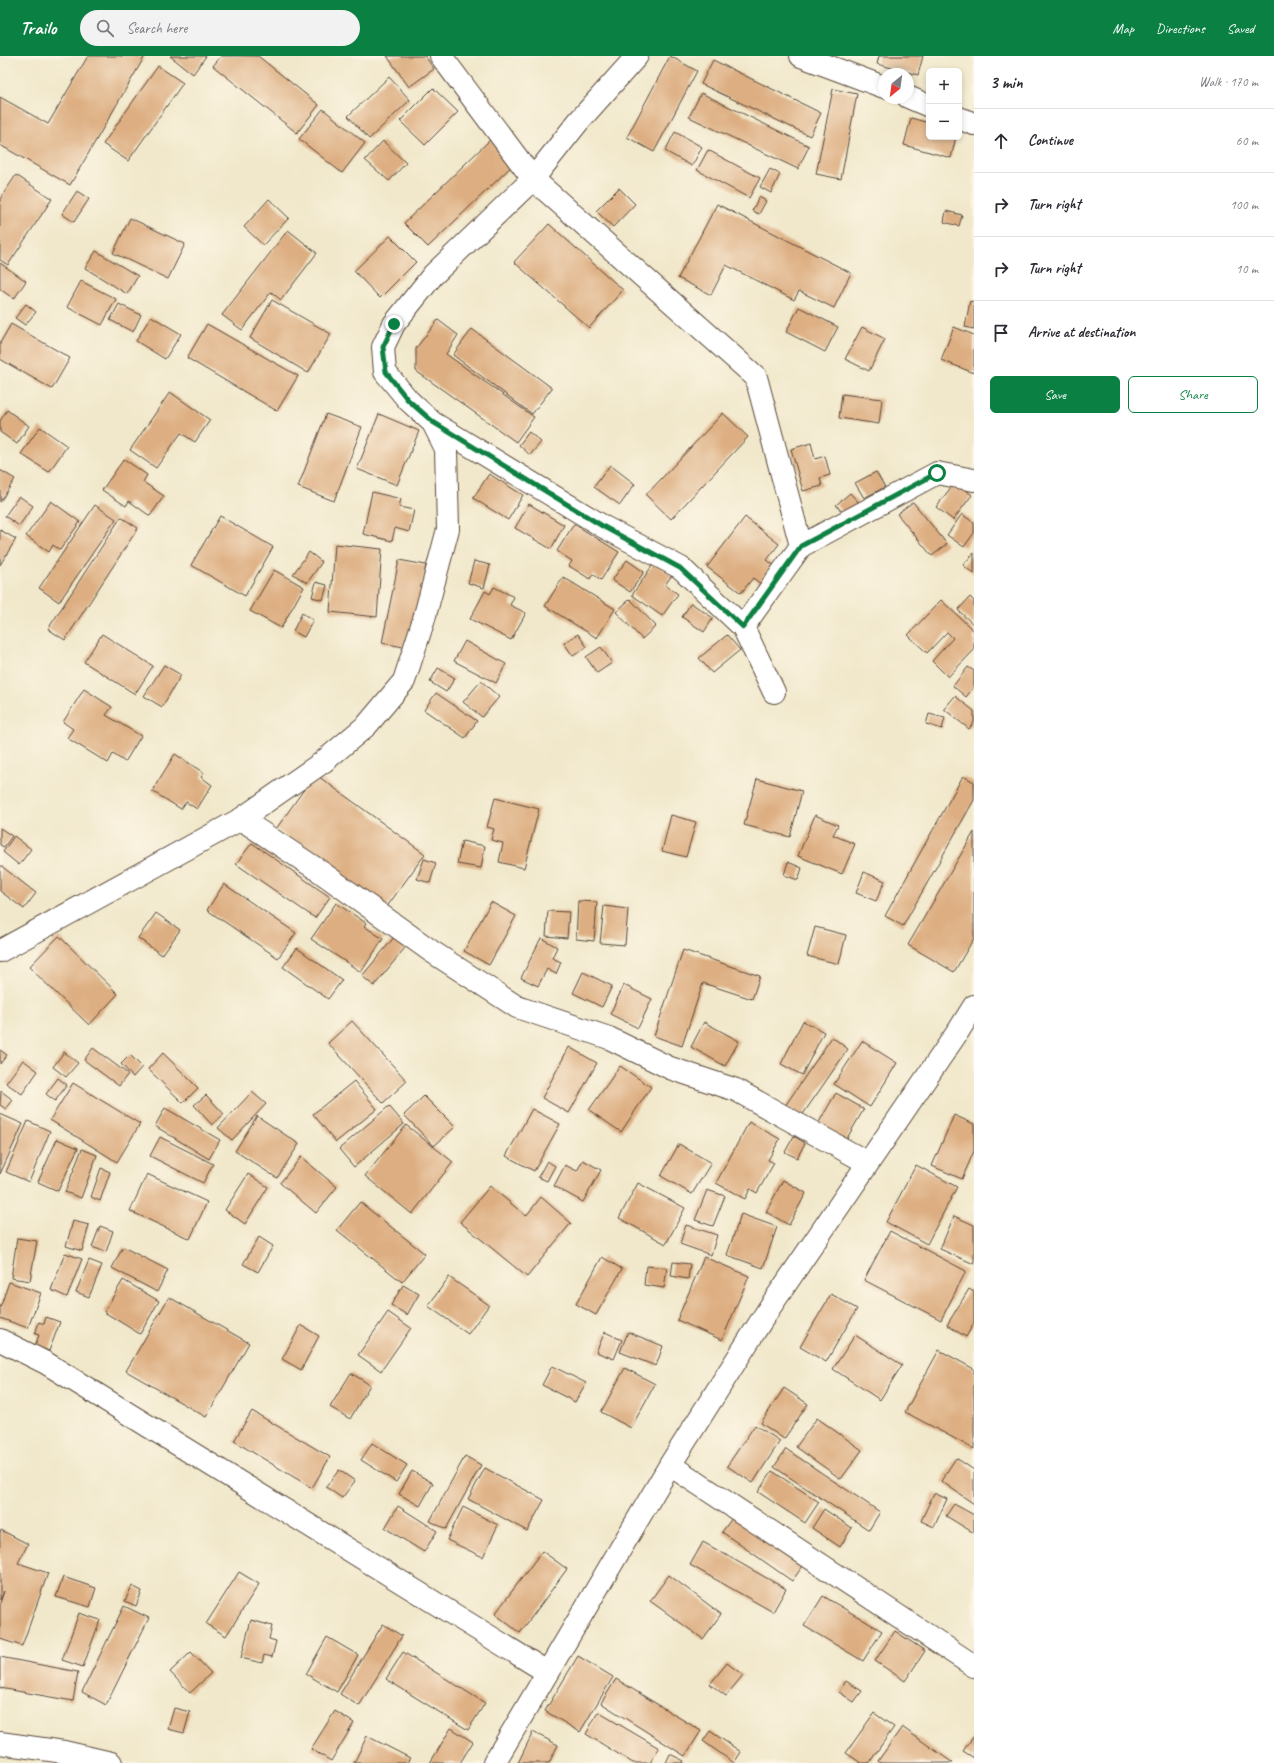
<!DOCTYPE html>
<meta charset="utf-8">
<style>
:root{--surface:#fff;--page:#f2f2f3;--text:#2b2b33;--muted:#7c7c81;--line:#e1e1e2;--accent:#0b8043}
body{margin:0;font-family:Caveat,sans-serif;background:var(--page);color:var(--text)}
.controls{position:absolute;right:12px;top:12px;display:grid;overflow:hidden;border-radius:6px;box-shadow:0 2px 6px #0003}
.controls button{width:36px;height:36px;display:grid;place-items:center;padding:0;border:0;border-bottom:1px solid var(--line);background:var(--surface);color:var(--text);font:20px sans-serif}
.compass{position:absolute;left:878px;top:12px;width:36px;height:36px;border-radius:50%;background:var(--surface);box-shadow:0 2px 6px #0003;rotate:209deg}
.stop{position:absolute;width:12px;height:12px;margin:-9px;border:3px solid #0b8043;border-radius:50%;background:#fff}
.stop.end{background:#0b8043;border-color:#fff;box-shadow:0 1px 4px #0008}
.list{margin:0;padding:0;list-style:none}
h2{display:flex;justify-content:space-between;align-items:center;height:52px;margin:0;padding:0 16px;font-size:17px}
h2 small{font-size:13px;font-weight:400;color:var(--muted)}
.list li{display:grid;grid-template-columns:26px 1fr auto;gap:12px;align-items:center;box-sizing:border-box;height:64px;padding:0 16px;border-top:1px solid var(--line)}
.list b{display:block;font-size:15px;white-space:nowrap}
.list em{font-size:13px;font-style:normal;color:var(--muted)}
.actions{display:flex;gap:8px;padding:12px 16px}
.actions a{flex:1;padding:9px 0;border:1px solid var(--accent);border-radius:6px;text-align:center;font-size:14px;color:var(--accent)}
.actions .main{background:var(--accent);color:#fff}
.icon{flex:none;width:22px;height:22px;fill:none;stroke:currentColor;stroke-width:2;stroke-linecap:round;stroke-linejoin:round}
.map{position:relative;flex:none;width:974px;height:1707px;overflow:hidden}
header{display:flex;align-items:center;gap:24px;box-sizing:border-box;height:56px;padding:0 20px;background:var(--accent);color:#fff}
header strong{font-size:19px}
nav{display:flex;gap:22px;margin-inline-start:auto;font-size:14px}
.search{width:280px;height:36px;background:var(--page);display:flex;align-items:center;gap:10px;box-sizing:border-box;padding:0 14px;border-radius:22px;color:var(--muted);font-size:15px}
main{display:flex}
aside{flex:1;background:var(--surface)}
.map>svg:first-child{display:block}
</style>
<header>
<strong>Trailo</strong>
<div class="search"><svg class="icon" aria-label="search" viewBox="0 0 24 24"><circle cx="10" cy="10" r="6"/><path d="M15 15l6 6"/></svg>Search here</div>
<nav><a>Map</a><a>Directions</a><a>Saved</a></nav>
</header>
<main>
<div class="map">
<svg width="974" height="1707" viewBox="0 0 974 1707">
<rect width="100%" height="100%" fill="#fcf5e5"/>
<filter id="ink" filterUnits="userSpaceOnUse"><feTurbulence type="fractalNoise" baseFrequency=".025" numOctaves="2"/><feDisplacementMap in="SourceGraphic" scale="8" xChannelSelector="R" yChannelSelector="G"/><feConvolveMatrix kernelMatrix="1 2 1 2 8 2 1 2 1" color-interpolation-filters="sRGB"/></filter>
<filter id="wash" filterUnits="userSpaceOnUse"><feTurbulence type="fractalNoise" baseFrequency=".012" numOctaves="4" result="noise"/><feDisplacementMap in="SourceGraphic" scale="16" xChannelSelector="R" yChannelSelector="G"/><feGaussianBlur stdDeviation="0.9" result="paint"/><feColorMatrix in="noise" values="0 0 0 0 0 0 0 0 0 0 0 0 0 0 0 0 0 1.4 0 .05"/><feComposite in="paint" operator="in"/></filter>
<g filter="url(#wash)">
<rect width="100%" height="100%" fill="#f1e8cb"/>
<g id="blocks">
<path fill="#ddae81" d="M88,0H145L70,129L0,89V41L48,68Z
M170,0H206L193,18Z
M221,0H258L319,49L297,77L213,10Z
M387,0H425L434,13L409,31Z
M670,0L697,15L654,96L627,81Z
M879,0H923L918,19L877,8Z
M713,4L821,57L810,80L701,28Z
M158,10L183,27L128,105L103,88Z
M389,21L410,44L369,83L348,60Z
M433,32L458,56L425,89L400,65Z
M833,33L857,38L841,123L816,118Z
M701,37L809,90L798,113L689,61Z
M323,53L365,87L342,117L299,83Z
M911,62L929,67V81H956L951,102L904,89Z
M675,76L702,91L692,110L665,95Z
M493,81L517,105L428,191L404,167Z
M383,85L406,107L389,125L365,104Z
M708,94L760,122L749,142L697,114Z
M770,113L780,118L771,137L760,131Z
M16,119L52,143L8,209L0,204V143Z
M619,132L635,148L613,171L596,155Z
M77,135L89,143L74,166L62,158Z
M759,141L766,145L759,158L752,155Z
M269,143L289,162L263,189L244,171Z
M717,148L851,217L834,252L799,235L794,244L726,209L711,239L678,222Z
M946,155L962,159L959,170L944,166Z
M130,162L185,188L168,223L113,197Z
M549,168L623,234L589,272L514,206Z
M288,174L317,197L281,244L271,236L242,274L222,259Z
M390,180L416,206L380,242L354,215Z
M96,195L138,220L127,238L85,212Z
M0,207L26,225L14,243L0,233Z
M81,225L116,243L102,269L67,251Z
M272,244L331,278L308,317L250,282Z
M970,245L974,246V273L965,271Z
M26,248L36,256L25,269L15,262Z
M119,248L141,259L133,276L110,264Z
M799,251L838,271L825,296L786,276Z
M151,260L181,278L165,303L136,285Z
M438,264L458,279L446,298L534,361L516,386L416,315V292Z
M11,268L70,302L52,333L0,303V287Z
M207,268L298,320L277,355L187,302Z
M862,271L885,283L869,315L845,303Z
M954,271L974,279V317L941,304Z
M472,273L552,332L532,358L453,299Z
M170,336L210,364L195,386L181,377L156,412L130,394Z
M842,338L882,343L879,368L839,362Z
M7,354L29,370L17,388L0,376V365Z
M723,357L748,381L671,463L646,439Z
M326,358L362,371L334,445L298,431Z
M379,358L419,375L397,429L357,413Z
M40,371L67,390L49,416L21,398Z
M529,376L541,386L530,399L519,389Z
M811,387L815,403L825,400L830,419L820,422L822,430L803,435L791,393Z
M124,403L147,419L143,426L164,440L150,460L129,445L126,450L102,434Z
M610,409L635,428L620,449L594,431Z
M0,414L15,423L0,446Z
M876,416L885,431L864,442L855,427Z
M489,418L523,439L508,464L473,442Z
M955,426L972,439L953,464L936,451Z
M372,436L401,443L399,451L414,454L409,476L395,472L392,485L363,478Z
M850,437L859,447L845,459L836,449Z
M19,440L33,450L19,470L5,460Z
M51,445L80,466L60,494L53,489L49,496L26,480Z
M913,446L947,488L932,500L897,458Z
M529,448L564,469L551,493L515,472Z
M95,449L116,463L59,546L39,532Z
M962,458L974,467V477L964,491L947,479Z
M220,460L273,491L245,540L191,509Z
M121,461L138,472L65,584L48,573Z
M745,461L779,488L767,504L775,510L761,528L753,522L741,537L707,511Z
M574,468L619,496L601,524L593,518L590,523L569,510L572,505L557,495Z
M0,474L16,483L0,509Z
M335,488L382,493L377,561L330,556Z
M309,496L322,506L307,527L293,518Z
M974,497V518L963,509Z
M399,504L426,509L409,592L382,587Z
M627,504L644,516L630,536L612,524Z
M474,505L490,509L484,532L468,527Z
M654,507L672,519L665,529L678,538L662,560L632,539Z
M274,514L304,531L281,572L250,555Z
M563,521L615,553L597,582L545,550Z
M316,526L327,529L323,544L312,541Z
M494,531L514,541L510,549L526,557L511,584L470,563L485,535L490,538Z
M970,541L974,545V569L958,554Z
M630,543L656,570L642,583L616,556Z
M941,544L974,575V594L948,621L932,605L953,582L947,576L927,597L908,579Z
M691,547L713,562L704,576L682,561Z
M302,557L313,564L304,581L293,575Z
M102,578L153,610L135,638L84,606Z
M578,578L587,591L573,600L564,587Z
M727,579L740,594L712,617L699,602Z
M465,585L506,608L496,627L454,605Z
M601,591L612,607L597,617L586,601Z
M164,609L181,619L162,651L144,640Z
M968,611L974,615V631L966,641L953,630Z
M438,612L455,622L446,636L430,626Z
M481,625L499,641L482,661L463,646Z
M84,633L112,651L106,659L141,680L125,706L113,698L108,707L67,682L73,673L63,666Z
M436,637L477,665L465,682L424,654Z
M955,640L974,655V666L969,673L944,653Z
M929,658L945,662L942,673L926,668Z
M175,698L204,717L201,721L212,729L197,753L186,746L181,753L152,735Z
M315,718L425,798L386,852L276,773Z
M963,720L974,726V744L903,870L885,860Z
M757,723L802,735L790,781L744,769Z
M495,742L539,753L524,812L499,806L503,787L491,784L494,773L487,771Z
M671,759L696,766L686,801L662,795Z
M815,759L838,769L833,779L855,788L842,818L798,800Z
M0,772L12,780L4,791L0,789Z
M974,776V882L954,916L908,889Z
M14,780L31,793L19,809L3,796Z
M462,785L485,790L481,812L457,808Z
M252,787L330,841L315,862L236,808Z
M424,803L436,807L430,827L417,823Z
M788,806L802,812L798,824L784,819Z
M0,809L36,837L24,853L0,835Z
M864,816L885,825L876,845L856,837Z
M224,828L296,877L278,902L207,854Z
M578,845L597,846L594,885L576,883Z
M491,846L516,860L489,909L464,895Z
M336,847L366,867L364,870L383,883L361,916L311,883Z
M604,850L628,853L625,889L600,887Z
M548,855L569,856L567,882L546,880Z
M156,857L180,874L162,899L138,882Z
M815,871L846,879L839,908L807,900Z
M396,879L408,888L374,930L362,920Z
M59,880L118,938L89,969L29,911Z
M541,882L557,891L552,902L561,906L556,918L547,913L538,930L521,922Z
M297,892L342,924L328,943L283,911Z
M683,894L760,920L752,943L703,927L682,990L654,980Z
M583,916L612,930L602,951L573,937Z
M624,929L652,943L638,972L610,958Z
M352,965L407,1025L383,1047L328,987Z
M803,965L824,976L802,1019L781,1008Z
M704,966L739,985L725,1010L691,991Z
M832,981L848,993L801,1061L785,1050Z
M862,985L897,1007L870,1051L834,1028Z
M569,991L597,1007L569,1057L542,1042Z
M93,992L128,1018L119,1030L84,1004Z
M0,994L7,999L0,1008Z
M64,996L78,1007L66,1021L53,1011Z
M163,997L198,1032L183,1047L148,1013Z
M130,999L142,1011L133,1021L121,1008Z
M23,1004L38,1015L22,1038L6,1027Z
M620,1010L651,1031L621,1076L589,1054Z
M58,1022L67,1029L55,1045L46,1038Z
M354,1025L377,1053L336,1086L313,1058Z
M73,1027L140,1068L117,1106L50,1064Z
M1,1035L13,1044L6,1053L0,1049Z
M252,1036L266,1048L232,1084L218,1072Z
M836,1037L864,1053L843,1089L815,1073Z
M206,1039L224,1058L212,1069L194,1049Z
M424,1040L455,1071L434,1090L404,1059Z
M389,1050L404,1068L354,1111L339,1093Z
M165,1052L220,1084L209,1103L155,1070Z
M532,1053L560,1068L534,1115L506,1100Z
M0,1058L23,1068L0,1118Z
M954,1059L974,1068V1095L962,1123L932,1110Z
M257,1060L299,1088L277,1122L235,1095Z
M28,1065L50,1075L29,1126L6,1116Z
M749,1066L780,1083L768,1104L774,1107L757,1137L750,1133L745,1143L716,1127Z
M406,1069L453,1106L412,1158L365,1120Z
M794,1080L805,1087L797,1102L785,1096Z
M160,1081L213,1108L203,1127L150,1100Z
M57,1083L78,1092L58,1135L38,1126Z
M679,1088L711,1107L692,1138L661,1120Z
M82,1093L97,1099L81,1142L65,1136Z
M301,1101L337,1131L316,1157L280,1127Z
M583,1104L601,1114L583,1146L554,1130L565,1109L577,1115Z
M547,1105L555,1110L547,1125L538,1121Z
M916,1109L957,1131L927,1188L886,1166Z
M101,1112L110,1116L100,1145L91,1141Z
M147,1118L207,1146L190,1183L130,1155Z
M248,1118L268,1131L245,1168L225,1154Z
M783,1124L806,1137L789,1169L766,1156Z
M638,1127L685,1152L666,1188L619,1162Z
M490,1130L526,1160L541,1141L571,1167L527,1221L460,1166Z
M707,1134L725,1140L713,1170L695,1164Z
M360,1146L425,1198L402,1226L337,1174Z
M741,1158L777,1171L763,1212L727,1199Z
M954,1160L974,1169V1208L940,1193Z
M73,1165L89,1169L82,1195L66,1190Z
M686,1169L717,1179L711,1199L680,1188Z
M100,1170L113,1175L106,1196L92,1191Z
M890,1175L966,1215L941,1264L864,1224Z
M259,1181L273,1190L258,1216L243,1208Z
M17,1182L37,1185L30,1225L11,1222Z
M123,1191L168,1214L157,1236L112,1212Z
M65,1197L82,1203L67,1241L51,1234Z
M602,1201L622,1213L596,1259L576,1248Z
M704,1201L749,1220L722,1284L677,1264Z
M89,1204L102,1209L89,1241L76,1236Z
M673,1206L690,1208L688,1223L671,1220Z
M646,1210L667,1212L664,1232L644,1229Z
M449,1221L489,1249L468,1278L428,1250Z
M123,1224L159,1245L140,1278L104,1256Z
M9,1226L41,1237L28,1272L0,1262V1252Z
M403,1229L419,1238L407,1259L391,1249Z
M969,1233L974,1236V1267L966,1281L947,1269Z
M831,1238L857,1253L826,1306L800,1291Z
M169,1241L249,1287L206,1361L126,1315Z
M388,1256L411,1272L381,1315L358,1299Z
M46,1261L60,1266L49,1295L35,1290L39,1279L35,1278L39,1266L44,1268Z
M301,1269L319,1280L301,1314L282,1303Z
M605,1276L622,1284L614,1303L596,1296Z
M628,1276L663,1290L656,1310L620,1296Z
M855,1279L902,1309L880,1344L833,1313Z
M939,1294L974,1313V1393L905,1356Z
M552,1310L586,1327L575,1346L542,1329Z
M625,1312L655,1328L631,1372L601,1356Z
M351,1317L370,1329L350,1363L330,1351Z
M784,1332L808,1348L784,1383L761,1367Z
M252,1355L330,1401L312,1432L234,1385Z
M817,1362L862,1394L841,1423L796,1391Z
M755,1369L780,1385L753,1427L727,1410Z
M372,1387L407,1409L396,1426L361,1404Z
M786,1393L880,1456L869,1474L774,1411Z
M465,1400L481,1409L446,1473L430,1465Z
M956,1402L974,1414V1448L941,1425Z
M485,1412L544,1444L527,1475L468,1443Z
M339,1414L355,1425L342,1442L326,1431Z
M412,1415L433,1427L420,1450L399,1438Z
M772,1415L819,1446L805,1467L758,1436Z
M934,1437L947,1443L934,1471L921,1465Z
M954,1448L974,1459V1477L946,1460Z
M398,1450L437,1475L424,1496L385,1472Z
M463,1451L498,1469L483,1501L447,1484Z
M824,1453L852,1472L840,1491L812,1472Z
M735,1458L805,1507L792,1525L722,1476Z
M1,1474L28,1488L18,1507L48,1517L22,1590L0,1583V1547L4,1535L0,1544V1477Z
M703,1486L786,1533L773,1556L690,1509Z
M542,1495L567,1513L520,1577L495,1558Z
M239,1516L259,1528L226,1580L206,1568Z
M669,1519L721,1558L703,1583L650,1545Z
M63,1521L96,1532L90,1551L56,1541Z
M132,1530L142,1535L136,1550L125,1545Z
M823,1540L882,1575L863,1605L804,1570Z
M124,1550L149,1562L106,1649L82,1636Z
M79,1557L100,1564L83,1611L62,1604Z
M251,1564L272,1570L269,1583L276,1585L272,1601L264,1599L262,1607L241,1602Z
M383,1568L402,1580L359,1650L340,1638Z
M895,1575L925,1595L905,1625L875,1605Z
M327,1581L358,1599L337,1636L306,1618Z
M191,1596L211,1617L190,1637L170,1616Z
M403,1596L485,1647L468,1674L386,1623Z
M578,1600L613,1621L580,1676L545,1655Z
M0,1601L78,1616L73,1645L0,1632Z
M727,1607L743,1619L726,1640L710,1628Z
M616,1623L701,1675L685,1700L601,1647Z
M846,1625L862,1635L854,1646L839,1636Z
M174,1652L190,1656L184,1677L168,1673Z
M335,1655L354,1667L331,1705L311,1693Z
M598,1656L659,1692L650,1707H633L586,1678Z
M874,1657L894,1671L869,1707H861L846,1697Z
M902,1671L953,1707H881L878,1705Z
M451,1672L473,1686L460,1707H430Z
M710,1675L741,1696L734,1707L703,1685Z
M533,1676L558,1689L549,1707H518Z
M367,1680L410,1702L407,1707H354Z
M974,1680V1702L963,1695Z
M670,1698L684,1705L683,1707H666Z"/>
</g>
</g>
<g filter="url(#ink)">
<use href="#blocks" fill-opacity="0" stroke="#564638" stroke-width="1"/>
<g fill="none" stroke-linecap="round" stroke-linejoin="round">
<g stroke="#564638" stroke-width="24">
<path id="minor" d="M441,0L533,123L756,321L801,490L743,571
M801,0L884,31
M908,41L929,50
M959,62L974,68
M433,367L604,471L681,512L743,571L774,636
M801,490L937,417L974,424
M241,763L318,814L431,895L517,951L609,982L670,1012L736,1034L868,1107
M0,895L241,763L323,706L367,669L404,625L424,563L448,473L446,393L433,367L408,344L385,316L383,291L394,268L433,219L533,123L578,66L637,0
M0,1284L46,1307L547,1616
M670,1409L974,1610
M0,1687L64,1696L111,1707
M494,1707L670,1409L770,1251L959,974L974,950"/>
</g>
<use href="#minor" stroke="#fff" stroke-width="22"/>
</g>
</g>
<g fill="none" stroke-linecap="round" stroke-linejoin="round" filter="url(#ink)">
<path stroke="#0b8043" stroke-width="5" d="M394,268L383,291L386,316L408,344L433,366L604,471L680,512L743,571L801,490L937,417"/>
</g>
</svg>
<div class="controls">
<button>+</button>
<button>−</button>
</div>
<svg class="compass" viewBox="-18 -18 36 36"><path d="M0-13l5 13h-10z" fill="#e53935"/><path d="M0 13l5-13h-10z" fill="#7c7c81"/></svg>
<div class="stop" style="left:937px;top:417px"></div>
<div class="stop end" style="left:394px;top:268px"></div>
</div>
<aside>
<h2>3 min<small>Walk · 170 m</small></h2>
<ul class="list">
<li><svg class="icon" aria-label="ahead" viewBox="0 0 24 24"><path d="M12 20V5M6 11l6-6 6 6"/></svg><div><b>Continue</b></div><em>60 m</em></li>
<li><svg class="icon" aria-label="right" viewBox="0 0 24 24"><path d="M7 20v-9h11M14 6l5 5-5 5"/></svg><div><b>Turn right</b></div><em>100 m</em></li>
<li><svg class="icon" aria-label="right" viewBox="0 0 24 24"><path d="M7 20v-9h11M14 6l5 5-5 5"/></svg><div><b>Turn right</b></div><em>10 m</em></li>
<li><svg class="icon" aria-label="arrive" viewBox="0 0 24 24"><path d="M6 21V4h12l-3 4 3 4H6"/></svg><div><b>Arrive at destination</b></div></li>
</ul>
<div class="actions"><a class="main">Save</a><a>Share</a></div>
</aside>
</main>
